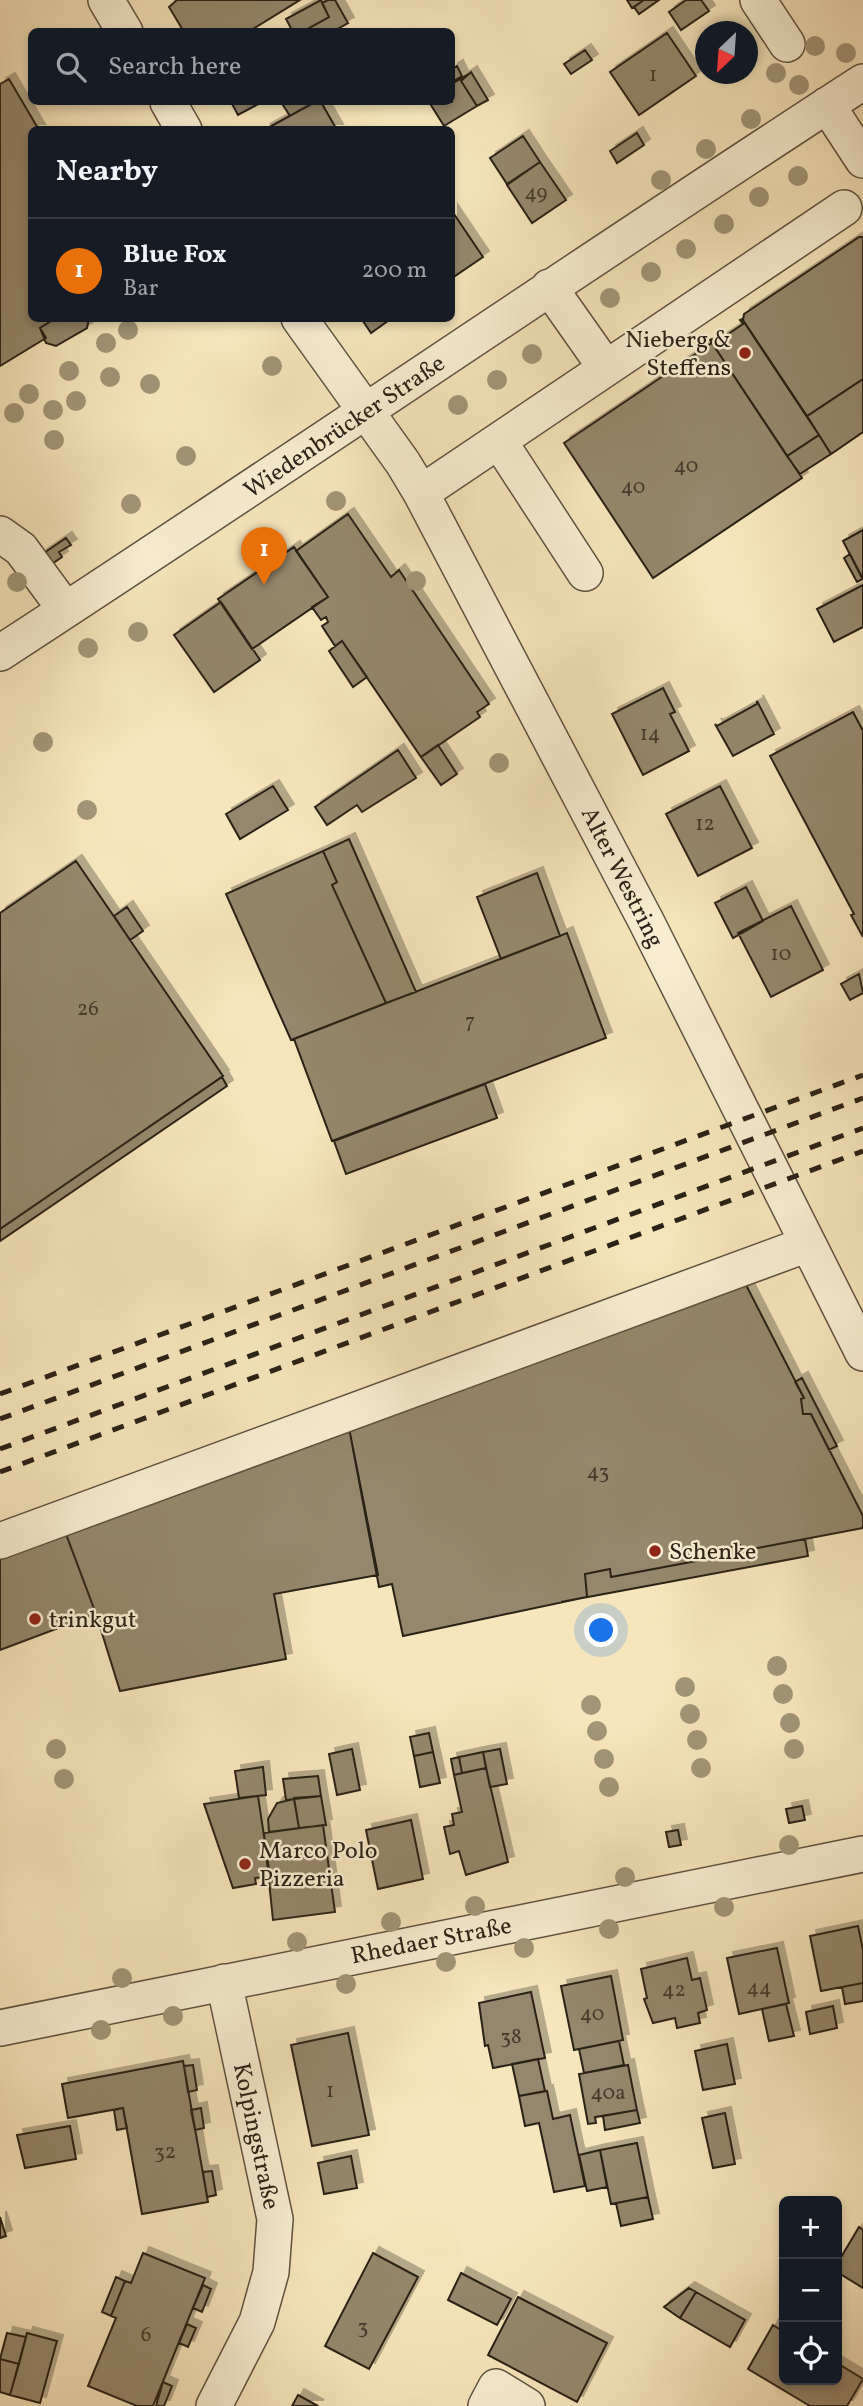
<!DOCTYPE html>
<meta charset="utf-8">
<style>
:root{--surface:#171b24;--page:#242831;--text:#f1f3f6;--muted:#9ea1a6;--line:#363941;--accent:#2563eb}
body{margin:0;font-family:Vollkorn,serif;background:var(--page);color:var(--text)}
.controls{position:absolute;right:21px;bottom:21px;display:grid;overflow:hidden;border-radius:10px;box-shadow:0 4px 10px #0003}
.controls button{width:63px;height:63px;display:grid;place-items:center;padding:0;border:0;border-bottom:2px solid var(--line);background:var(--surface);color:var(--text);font:35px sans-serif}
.compass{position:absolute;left:695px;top:21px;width:63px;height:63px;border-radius:50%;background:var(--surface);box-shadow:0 4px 10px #0003;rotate:205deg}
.you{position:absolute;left:602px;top:1631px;width:24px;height:24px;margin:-18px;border:5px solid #fff;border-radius:50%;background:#1a73e8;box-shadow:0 0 0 10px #1a73e833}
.badge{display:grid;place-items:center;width:46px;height:46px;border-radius:50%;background:var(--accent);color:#fff;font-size:23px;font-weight:700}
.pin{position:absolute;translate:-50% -58px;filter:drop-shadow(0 2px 4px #0008)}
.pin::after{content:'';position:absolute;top:37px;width:24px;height:21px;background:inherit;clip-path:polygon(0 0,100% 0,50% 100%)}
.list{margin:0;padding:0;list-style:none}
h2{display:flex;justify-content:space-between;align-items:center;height:91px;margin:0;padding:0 28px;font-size:30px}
h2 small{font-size:23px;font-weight:400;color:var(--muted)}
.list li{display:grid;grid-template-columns:46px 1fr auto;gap:21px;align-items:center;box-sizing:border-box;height:105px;padding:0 28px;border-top:2px solid var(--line)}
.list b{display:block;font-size:26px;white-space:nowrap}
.list p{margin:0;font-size:23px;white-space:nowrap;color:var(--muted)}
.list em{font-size:23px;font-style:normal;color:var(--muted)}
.icon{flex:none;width:38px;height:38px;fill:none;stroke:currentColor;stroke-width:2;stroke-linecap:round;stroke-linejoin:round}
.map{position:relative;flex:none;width:863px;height:2406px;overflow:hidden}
.search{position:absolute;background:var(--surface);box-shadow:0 4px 10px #0003;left:28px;top:28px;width:427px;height:77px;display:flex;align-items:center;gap:18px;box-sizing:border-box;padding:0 24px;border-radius:10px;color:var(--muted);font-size:26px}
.panel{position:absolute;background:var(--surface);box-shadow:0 4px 10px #0003;left:28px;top:126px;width:427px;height:196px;border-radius:10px}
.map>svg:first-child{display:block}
</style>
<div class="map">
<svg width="863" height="2406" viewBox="0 0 863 2406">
<defs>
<filter id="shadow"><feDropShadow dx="6" dy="-6" stdDeviation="0" flood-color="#0004"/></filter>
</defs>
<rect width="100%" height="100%" fill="#f7e6bd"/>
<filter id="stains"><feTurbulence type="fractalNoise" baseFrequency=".00286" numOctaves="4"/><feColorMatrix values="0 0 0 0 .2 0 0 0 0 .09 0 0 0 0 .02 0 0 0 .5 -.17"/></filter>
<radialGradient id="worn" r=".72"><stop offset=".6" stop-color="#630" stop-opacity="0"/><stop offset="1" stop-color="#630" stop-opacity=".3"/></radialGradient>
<path fill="#95876d" stroke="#2a2117" stroke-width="2" filter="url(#shadow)" d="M177,0H300L248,32H184L169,7Z
M321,0L329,17L302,32H293L286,19Z
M328,0H335L348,23L332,32H302L329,17L322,3Z
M627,0H644L632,8Z
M644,0H659L639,14L634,7Z
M686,0H701L709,11L681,30L669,12Z
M667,33L696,76L639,115L610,72Z
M585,50L592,60L571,74L564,64Z
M457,66L462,76L452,82V69Z
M471,72L488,100L477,106L461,81Z
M470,73L461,81L477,106L444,126L429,102H452V84Z
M9,79L39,130H32V318H56L40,328L46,338L0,366V84Z
M231,102H262L238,115Z
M281,102H315L290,116Z
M315,102H321L337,130H264Z
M637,133L644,145L617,163L610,151Z
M523,136L540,162L507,184L490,158Z
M540,162L566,200L532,223L507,185Z
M452,211L483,257L452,278Z
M859,237H863V379L807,416L743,320L744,314Z
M56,318H89L87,328L56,346L46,343L40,328Z
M361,318H392L371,333Z
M742,319L819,435L787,456L710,340L712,339L715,343L743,324L740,320Z
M712,343L802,478L653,578L564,443Z
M863,379V432L831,454L807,416Z
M819,435L831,454L800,474L787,456Z
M348,514L391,577L399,570L489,704L477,712L480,717L421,757L342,641L335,646L322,626L328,622L326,617L321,620L312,607L328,597L296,551Z
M863,530V580L843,541Z
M66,538L71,545L59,552L62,557L49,566L41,555Z
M294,547L328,597L252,649L218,599Z
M850,554L863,579L857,582L844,558Z
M863,585V627L834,642L817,609Z
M221,602L260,660L214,692L174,635Z
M342,641L367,677L353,687L329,651Z
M663,688L675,712L670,714L689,751L643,775L612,714Z
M757,701L774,734L733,756L715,724L717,726L757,704Z
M853,712L863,731V937L851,915L854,914L770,756Z
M438,745L457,774L441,785L421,757Z
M398,750L416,778L362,812L357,805L327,825L315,807Z
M273,786L288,810L240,839L226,814Z
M720,786L752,848L698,876L666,814Z
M349,839L416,992L386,1003L332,885L337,882L323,851Z
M323,851L337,882L332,885L386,1003L291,1040L226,894Z
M76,861L223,1076L0,1229V913Z
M537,873L560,936L501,959L477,897Z
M746,887L763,921L733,938L715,903Z
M791,906L823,970L771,997L738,933Z
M127,907L143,931L130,940L114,916Z
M567,933L606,1038L332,1141L294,1039Z
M859,974L863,993L850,1000L841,984Z
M222,1077L227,1086L0,1241V1229Z
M485,1084L497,1118L346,1174L334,1141Z
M745,1283L804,1398L801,1399L803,1414H811L863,1516V1528L742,1551L740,1545L722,1549L723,1556L611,1577L610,1569L585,1574L587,1597L403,1636L392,1584L379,1587L349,1428Z
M802,1378L837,1446L829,1450L811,1414H803L801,1399L804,1398L795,1382Z
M349,1428L378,1575L274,1594L286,1659L120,1691L96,1614L66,1534Z
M66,1534L96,1614L0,1650V1559Z
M805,1539L808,1556L561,1602L587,1597L585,1574L610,1569L611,1577L723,1556L722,1549L740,1545L742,1551Z
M429,1733L433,1752L414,1756L410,1737Z
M352,1749L360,1790L337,1795L329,1754Z
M500,1749L507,1784L490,1787L483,1752Z
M433,1752L440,1783L420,1787L414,1756Z
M483,1752L486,1768L462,1773L459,1757Z
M459,1757L462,1773L454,1775L451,1759Z
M263,1767L266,1795L239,1798L235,1771Z
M486,1768L508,1862L466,1875L459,1851L450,1854L444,1827L454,1825L452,1814L462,1812L454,1775Z
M318,1776L321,1796L286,1800L283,1779Z
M258,1796L270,1876L255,1878L256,1884L233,1888L204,1804Z
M321,1796L326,1825L299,1828L294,1798Z
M294,1799L299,1828L269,1832L268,1819L277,1803Z
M802,1806L805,1820L789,1823L786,1809Z
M411,1820L423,1879L378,1889L366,1830Z
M323,1825L335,1912L273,1920L264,1833Z
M678,1830L681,1845L669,1847L666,1832Z
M858,1926L863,1950V1983L821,1991L810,1936Z
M777,1948L789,2003L739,2014L727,1958Z
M687,1958L692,1980L700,1978L707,2010L698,2013L700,2023L677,2028L675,2018L653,2023L644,1999L647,1998L641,1969Z
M611,1976L623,2040L574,2050L561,1986Z
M863,1983V2001L845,2004L842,1987Z
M531,1992L545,2058L493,2068L488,2045L485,2046L479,2003Z
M786,2004L794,2036L769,2041L762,2009Z
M833,2006L837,2028L810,2034L806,2012Z
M348,2033L369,2135L312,2146L291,2045Z
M619,2041L624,2065L584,2073L579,2049Z
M727,2044L735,2084L703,2090L695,2051Z
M538,2059L545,2091L519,2096L512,2064Z
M183,2061L208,2202L142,2214L123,2108L68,2118L62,2084Z
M193,2065L197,2090L188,2092L184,2066Z
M628,2065L637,2110L595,2117L596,2123L588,2124L579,2074Z
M547,2091L553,2119L570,2115L585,2186L554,2192L539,2123L525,2126L519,2096Z
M123,2108L127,2128L117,2130L114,2110Z
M201,2108L204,2128L195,2130L191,2110Z
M637,2110L640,2123L605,2130L603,2116Z
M725,2113L735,2164L713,2168L702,2118Z
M70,2126L76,2159L25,2168L17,2135Z
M637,2143L648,2197L611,2204L600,2150Z
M600,2150L607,2187L587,2191L579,2155Z
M351,2156L357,2188L324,2194L318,2163Z
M212,2171L216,2195L207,2197L203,2172Z
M648,2197L653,2219L621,2226L616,2203Z
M0,2217L6,2236L0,2238Z
M859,2227L863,2230V2288L837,2272V2264Z
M143,2253L205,2278L153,2406H137L88,2386L116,2318L111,2316L125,2281L131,2283Z
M373,2253L418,2277L369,2369L325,2346Z
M461,2273L511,2299L497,2325L448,2300Z
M116,2277L125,2281L111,2316L102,2312Z
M203,2285L211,2289L202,2312L193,2308Z
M689,2288L696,2292L680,2318L664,2307Z
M696,2292L745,2320L730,2347L680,2318Z
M518,2297L607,2343L577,2402L488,2355Z
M187,2324L196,2328L188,2347L179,2343Z
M773,2325L784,2332V2380H837V2363L863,2379L847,2406H810L748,2369Z
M7,2333L26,2337L19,2364L0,2359Z
M27,2333L57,2341L40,2403L10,2395Z
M0,2359L19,2364L10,2395L0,2392Z
M163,2382L172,2386L164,2406H156Z
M298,2395L318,2406H292Z"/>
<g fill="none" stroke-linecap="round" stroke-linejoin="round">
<g stroke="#5d5240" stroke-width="38">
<path id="minor" d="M106,0L125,32
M758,0L787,44
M168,102L184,130
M827,105L863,160
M549,287L606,368
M299,318L403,463L421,493L646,921L863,1353
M499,441L585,573
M421,493L844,208
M0,534L21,549L65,609
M0,653C289,465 574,269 863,82
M0,1541L808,1244
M0,2028L863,1854
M214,2406L257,2322L271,2272L275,2219L224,1982
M486,2406L496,2387L527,2406"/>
</g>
<use href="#minor" stroke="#faefd4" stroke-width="35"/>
<path stroke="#2a2117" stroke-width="5" stroke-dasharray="12 12" stroke-linecap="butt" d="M0,1394L863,1075
M0,1419L863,1098
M0,1449L863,1128
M0,1472L863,1151"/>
</g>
<g fill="#a29578">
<circle cx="815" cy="46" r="10"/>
<circle cx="846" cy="53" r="10"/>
<circle cx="776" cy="73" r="10"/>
<circle cx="799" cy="85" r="10"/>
<circle cx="751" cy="119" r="10"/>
<circle cx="706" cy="149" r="10"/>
<circle cx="798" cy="176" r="10"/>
<circle cx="661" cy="180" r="10"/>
<circle cx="759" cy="197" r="10"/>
<circle cx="724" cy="224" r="10"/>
<circle cx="686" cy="249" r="10"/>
<circle cx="651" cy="272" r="10"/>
<circle cx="610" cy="298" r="10"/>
<circle cx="128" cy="330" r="10"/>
<circle cx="106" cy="343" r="10"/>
<circle cx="532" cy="354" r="10"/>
<circle cx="272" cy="366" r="10"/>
<circle cx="69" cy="371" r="10"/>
<circle cx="110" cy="377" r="10"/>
<circle cx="497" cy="380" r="10"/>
<circle cx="150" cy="384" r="10"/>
<circle cx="29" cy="394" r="10"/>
<circle cx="76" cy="401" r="10"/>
<circle cx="458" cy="405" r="10"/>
<circle cx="53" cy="410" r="10"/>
<circle cx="14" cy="413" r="10"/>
<circle cx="54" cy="440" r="10"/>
<circle cx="186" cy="456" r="10"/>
<circle cx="336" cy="501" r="10"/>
<circle cx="131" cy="504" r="10"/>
<circle cx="416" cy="581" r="10"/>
<circle cx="17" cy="582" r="10"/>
<circle cx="138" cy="632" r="10"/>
<circle cx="88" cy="648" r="10"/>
<circle cx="43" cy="742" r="10"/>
<circle cx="499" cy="763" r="10"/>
<circle cx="87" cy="810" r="10"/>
<circle cx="777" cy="1666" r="10"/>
<circle cx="685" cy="1687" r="10"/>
<circle cx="783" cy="1694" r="10"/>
<circle cx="591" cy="1705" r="10"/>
<circle cx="690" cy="1714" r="10"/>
<circle cx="790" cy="1723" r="10"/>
<circle cx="597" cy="1731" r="10"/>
<circle cx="697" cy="1740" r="10"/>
<circle cx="56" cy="1749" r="10"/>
<circle cx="794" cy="1749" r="10"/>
<circle cx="604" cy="1759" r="10"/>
<circle cx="701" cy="1768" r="10"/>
<circle cx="64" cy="1779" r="10"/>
<circle cx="609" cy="1787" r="10"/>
<circle cx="789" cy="1845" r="10"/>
<circle cx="625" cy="1877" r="10"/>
<circle cx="475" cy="1906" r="10"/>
<circle cx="724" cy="1907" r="10"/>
<circle cx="391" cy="1922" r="10"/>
<circle cx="609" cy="1929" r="10"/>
<circle cx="297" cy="1942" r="10"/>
<circle cx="524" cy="1948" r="10"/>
<circle cx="446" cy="1962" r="10"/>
<circle cx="122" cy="1978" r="10"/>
<circle cx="346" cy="1984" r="10"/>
<circle cx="173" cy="2016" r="10"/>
<circle cx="101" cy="2030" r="10"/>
</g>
<g fill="#8f2418" stroke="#faefd4" stroke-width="2.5">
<circle cx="745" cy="353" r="7"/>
<circle cx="655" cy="1551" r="7"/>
<circle cx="35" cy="1619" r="7"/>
<circle cx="245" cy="1864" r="7"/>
</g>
<g text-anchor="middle" stroke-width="5" stroke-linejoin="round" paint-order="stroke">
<g font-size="21" fill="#453a2c">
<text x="653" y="81">1</text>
<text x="536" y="199">49</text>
<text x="686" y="472">40</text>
<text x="633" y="493">40</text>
<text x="650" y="740">14</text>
<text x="705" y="830">12</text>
<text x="781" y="960">10</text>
<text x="88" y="1015">26</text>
<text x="470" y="1028">7</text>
<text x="598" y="1478">43</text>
<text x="759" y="1994">44</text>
<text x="674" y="1996">42</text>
<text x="592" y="2020">40</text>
<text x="511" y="2043">38</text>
<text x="330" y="2097">1</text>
<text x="608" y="2099">40a</text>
<text x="165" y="2158">32</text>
<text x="363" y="2333">3</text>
<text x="146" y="2341">6</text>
</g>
<g font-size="24" fill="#2a2117" stroke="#faefd4" text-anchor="start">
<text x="731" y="347" text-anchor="end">Nieberg &amp;<tspan x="731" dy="28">Steffens</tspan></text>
<text x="669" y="1559">Schenke</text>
<text x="49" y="1627">trinkgut</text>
<text x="259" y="1858">Marco Polo<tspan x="259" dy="28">Pizzeria</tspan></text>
</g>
<g font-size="24" fill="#2a2117" stroke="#faefd4">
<text transform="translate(344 426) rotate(-34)" y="8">Wiedenbrücker Straße</text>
<text transform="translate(623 877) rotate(63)" y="8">Alter Westring</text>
<text transform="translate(431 1940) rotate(-11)" y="8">Rhedaer Straße</text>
<text transform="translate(257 2136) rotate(78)" y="8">Kolpingstraße</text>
</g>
</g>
<rect width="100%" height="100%" filter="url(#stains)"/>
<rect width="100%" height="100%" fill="url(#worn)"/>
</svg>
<div class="controls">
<button>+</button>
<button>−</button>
<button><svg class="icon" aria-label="locate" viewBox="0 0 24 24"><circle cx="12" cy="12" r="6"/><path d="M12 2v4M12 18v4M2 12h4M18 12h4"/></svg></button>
</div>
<svg class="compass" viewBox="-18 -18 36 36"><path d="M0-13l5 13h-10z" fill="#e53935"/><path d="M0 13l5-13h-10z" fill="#9ea1a6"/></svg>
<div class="you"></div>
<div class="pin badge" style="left:264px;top:585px;background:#e8710a">1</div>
<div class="search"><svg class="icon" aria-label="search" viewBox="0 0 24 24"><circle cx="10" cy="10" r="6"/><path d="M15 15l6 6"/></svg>Search here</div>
<section class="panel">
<h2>Nearby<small></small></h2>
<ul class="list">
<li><span class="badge" style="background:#e8710a">1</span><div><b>Blue Fox</b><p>Bar</p></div><em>200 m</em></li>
</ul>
</section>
</div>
